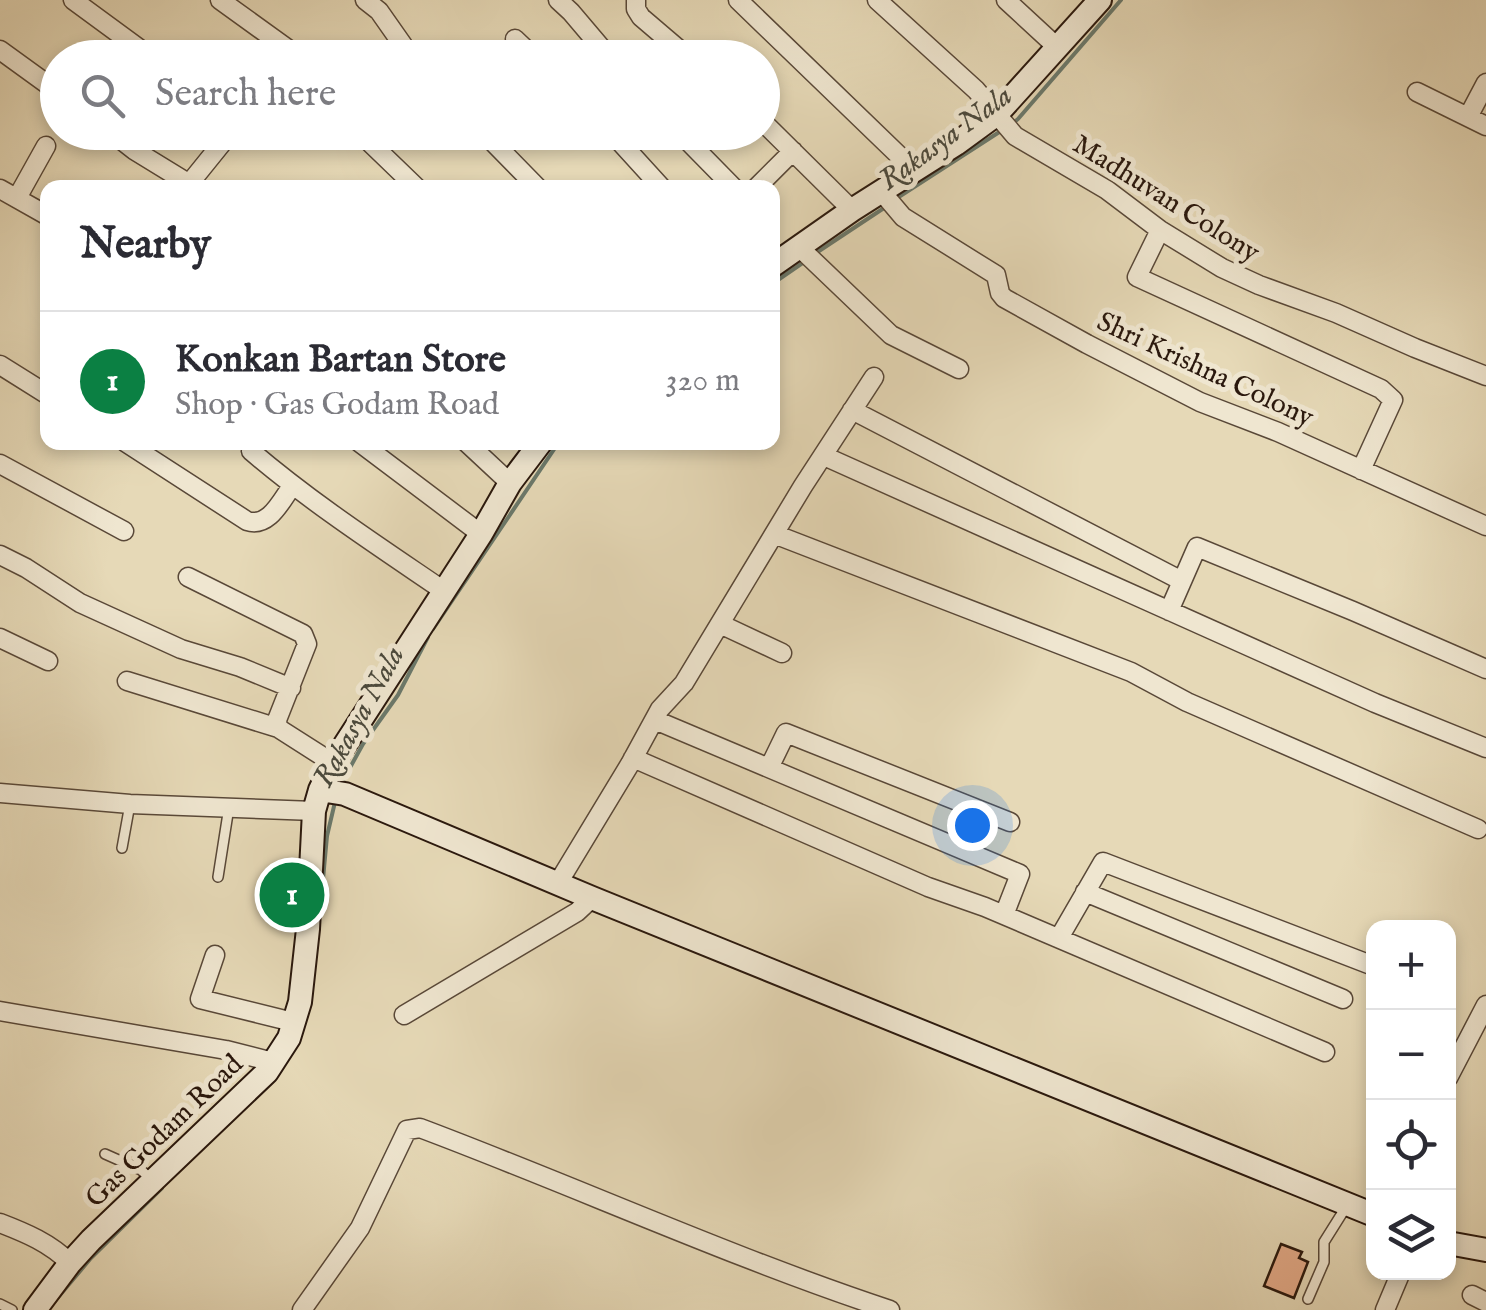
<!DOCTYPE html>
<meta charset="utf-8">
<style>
:root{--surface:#fff;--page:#f2f2f3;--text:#2b2b33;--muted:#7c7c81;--line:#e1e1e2;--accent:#0b8043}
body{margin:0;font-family:"IM FELL English",serif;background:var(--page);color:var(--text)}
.controls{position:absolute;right:30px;bottom:30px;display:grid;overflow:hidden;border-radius:20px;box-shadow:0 5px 15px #0003}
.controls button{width:90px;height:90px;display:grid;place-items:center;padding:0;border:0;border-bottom:2px solid var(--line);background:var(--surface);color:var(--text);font:50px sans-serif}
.you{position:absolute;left:972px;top:825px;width:35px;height:35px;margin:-25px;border:8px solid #fff;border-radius:50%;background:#1a73e8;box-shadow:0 0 0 15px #1a73e833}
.badge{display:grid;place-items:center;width:65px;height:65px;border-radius:50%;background:var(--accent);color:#fff;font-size:32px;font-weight:700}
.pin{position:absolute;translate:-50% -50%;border:5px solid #fff;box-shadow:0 2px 10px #0006}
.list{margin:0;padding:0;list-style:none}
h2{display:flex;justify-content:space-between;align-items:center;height:130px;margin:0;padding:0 40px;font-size:42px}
h2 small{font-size:32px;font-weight:400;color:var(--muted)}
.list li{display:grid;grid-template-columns:65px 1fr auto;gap:30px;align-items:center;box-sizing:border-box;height:140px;padding:0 40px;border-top:2px solid var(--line)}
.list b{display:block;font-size:38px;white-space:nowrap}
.list p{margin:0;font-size:32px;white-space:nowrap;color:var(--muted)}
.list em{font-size:32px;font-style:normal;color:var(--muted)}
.icon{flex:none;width:55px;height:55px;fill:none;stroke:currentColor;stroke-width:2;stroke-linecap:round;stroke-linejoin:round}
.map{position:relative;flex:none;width:1486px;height:1310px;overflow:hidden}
.search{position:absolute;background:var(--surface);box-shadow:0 5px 15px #0003;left:40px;top:40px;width:740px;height:110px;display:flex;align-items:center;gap:25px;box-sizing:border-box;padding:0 35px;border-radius:55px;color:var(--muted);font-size:38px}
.panel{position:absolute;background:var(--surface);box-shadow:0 5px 15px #0003;left:40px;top:180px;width:740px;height:270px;border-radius:20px}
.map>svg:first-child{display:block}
</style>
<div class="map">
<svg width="1486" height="1310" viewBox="0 0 1486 1310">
<rect width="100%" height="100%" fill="#e6d9b7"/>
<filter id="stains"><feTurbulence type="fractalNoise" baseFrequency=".002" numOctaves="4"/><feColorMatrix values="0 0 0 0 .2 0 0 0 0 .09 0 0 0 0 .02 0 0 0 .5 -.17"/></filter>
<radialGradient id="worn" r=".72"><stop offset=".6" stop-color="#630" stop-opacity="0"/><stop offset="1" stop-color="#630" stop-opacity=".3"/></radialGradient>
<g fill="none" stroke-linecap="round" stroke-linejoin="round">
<path stroke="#6b796b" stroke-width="4" d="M1012,124L1018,119L1121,0
M894,200L1004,129
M816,253L887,206
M772,284L804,262
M433,629L559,442
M341,784L363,744L398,695L428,637
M320,911L327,836L335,802
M55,1301L91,1258L162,1188"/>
</g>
<path fill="#e4ab89" stroke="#2a180d" stroke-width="2.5" d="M1281,1244L1302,1252L1299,1258L1308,1262L1294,1298L1264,1286Z"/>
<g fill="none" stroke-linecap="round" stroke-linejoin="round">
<g stroke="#594838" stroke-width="12">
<path id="lane" d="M122,848L130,804
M218,877L229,807
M105,1154L141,1170L151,1179
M1308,1299L1324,1262V1242L1346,1207
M0,1304L12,1310"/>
</g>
<g stroke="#594838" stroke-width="21">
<path id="street" d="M73,0L152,58
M220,0L288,49
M365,0L379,11L412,58
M558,0L571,12L610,58
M636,0V9L641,17L689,58
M738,0L914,170
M877,0L976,90L1015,136L1107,190L1160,230L1222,268L1259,285L1336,313L1415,348L1486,376
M1006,0L1058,48
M515,39L535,58
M0,50L58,92
M1417,92L1486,126
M1468,117L1486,83
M762,121L852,210
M111,132L134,150L196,188
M359,132L417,188
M483,132L538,188
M611,132L662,188
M679,132L734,188
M189,184L231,132
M756,188L793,151
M0,189L48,216
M881,191L903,217L996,275L1000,293L1004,298L1087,344L1200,402L1278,432L1486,526
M17,198L46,146
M1160,230L1137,277L1381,389L1393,400L1361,470
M800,248L891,335L959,369
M0,365L48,395
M852,410L1182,581
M125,442L247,521C269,528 281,501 292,486
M359,442L481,534
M466,442L510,483
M251,451C312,503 378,546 444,591
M824,456L1375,703L1486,748
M0,464L124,531
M774,534L1131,672L1187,702L1478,829
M0,555L26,568L80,603L181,649L240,667L291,688
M188,577L303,634L307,644L277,720L278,728L333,763
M1169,611L1197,547L1353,611L1486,669
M720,624L782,653
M0,638L48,661
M127,681L278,728
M655,720L1020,874L1004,915
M633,758L928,887L985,907L1325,1052
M769,768L786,733L1010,822
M0,793L130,804L314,811
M558,883L630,764L660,709L684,683L803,486L874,377
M1085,892L1343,999
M1059,938L1103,862L1371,965
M215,955L200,999L293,1022
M0,1011L226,1050L273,1062
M404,1015L577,912L592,898
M1448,1078L1486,1005
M0,1223C26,1233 50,1243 70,1263
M1472,1295L1486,1302
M302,1310L360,1228L407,1130L420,1128C577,1187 730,1257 890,1310
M1385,1310L1401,1272"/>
</g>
<g stroke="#2a180d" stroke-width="26">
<path id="secondary" d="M772,266L852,210L956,144L997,114L1100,0
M320,790L345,794L592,898L1374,1215
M1448,1243L1486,1250
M35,1310L70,1263L91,1240L267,1072L289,1038L300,1002L308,929L314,811L320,790L333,763L481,534L510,483L541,442"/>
</g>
<use href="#lane" stroke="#efe6d0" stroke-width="9"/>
<use href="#street" stroke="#efe6d0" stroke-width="18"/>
<use href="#secondary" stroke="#efe6d0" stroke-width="22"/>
</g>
<g text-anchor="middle" stroke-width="10" stroke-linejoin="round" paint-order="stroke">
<g font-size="28" fill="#2a180d" stroke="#efe6d0">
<text transform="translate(1167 197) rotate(32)" y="10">Madhuvan Colony</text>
<text transform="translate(1206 368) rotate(25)" y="10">Shri Krishna Colony</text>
<text transform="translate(163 1130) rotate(-44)" y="10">Gas Godam Road</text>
</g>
<g font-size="30" font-style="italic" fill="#4b493c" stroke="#efe6d0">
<text transform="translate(945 137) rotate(-36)" y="10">Rakasya Nala</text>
<text transform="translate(358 716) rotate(-61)" y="10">Rakasya Nala</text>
</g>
</g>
<rect width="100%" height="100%" filter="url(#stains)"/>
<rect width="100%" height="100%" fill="url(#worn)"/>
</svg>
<div class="controls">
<button>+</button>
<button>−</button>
<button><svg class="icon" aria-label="locate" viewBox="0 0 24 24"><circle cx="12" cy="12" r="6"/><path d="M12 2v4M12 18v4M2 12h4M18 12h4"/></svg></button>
<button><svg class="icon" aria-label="layers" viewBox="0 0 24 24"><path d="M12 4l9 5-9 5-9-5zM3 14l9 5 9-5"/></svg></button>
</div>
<div class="you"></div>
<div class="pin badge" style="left:292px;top:895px">1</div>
<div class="search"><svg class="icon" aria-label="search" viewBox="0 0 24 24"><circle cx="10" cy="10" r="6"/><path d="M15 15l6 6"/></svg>Search here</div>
<section class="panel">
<h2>Nearby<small></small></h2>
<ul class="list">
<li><span class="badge">1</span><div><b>Konkan Bartan Store</b><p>Shop · Gas Godam Road</p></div><em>320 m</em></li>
</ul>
</section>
</div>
